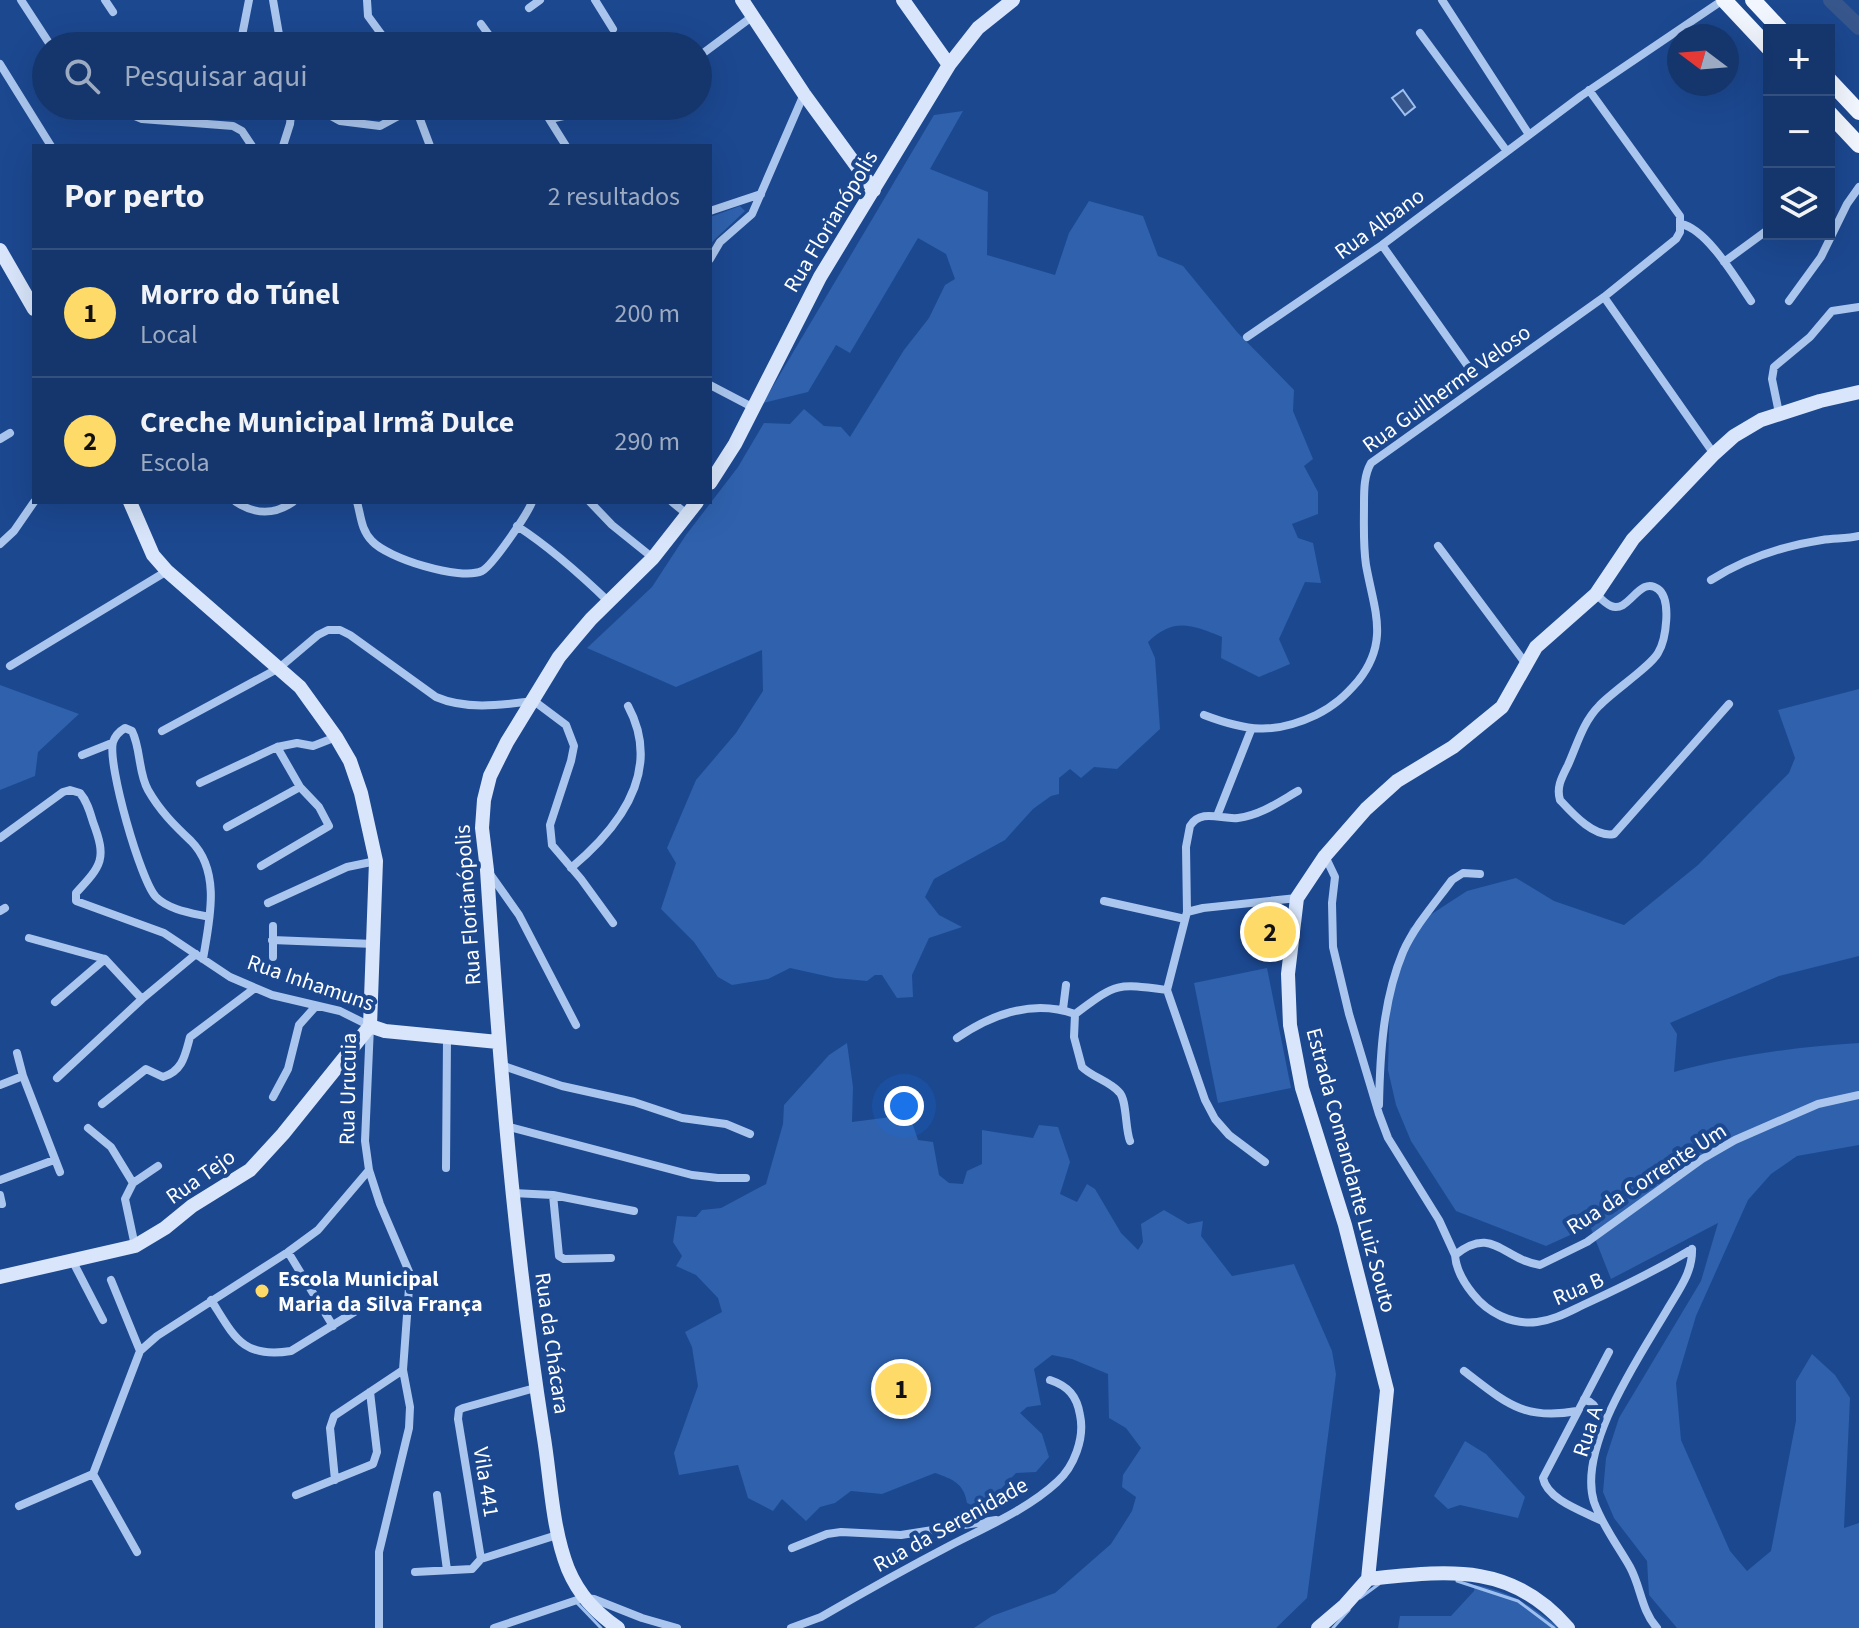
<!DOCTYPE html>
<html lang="pt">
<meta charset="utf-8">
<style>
:root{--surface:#15366c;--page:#224174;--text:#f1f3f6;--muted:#9dabc2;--line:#34507f;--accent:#fedb69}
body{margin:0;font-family:"Source Sans 3",sans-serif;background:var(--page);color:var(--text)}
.controls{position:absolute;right:24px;top:24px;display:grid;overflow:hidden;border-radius:0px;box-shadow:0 8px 32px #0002}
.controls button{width:72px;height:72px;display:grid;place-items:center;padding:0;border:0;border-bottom:2px solid var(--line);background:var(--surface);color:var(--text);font:40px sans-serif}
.compass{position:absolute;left:1667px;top:24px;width:72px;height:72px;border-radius:50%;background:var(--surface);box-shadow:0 8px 32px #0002;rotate:286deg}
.you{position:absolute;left:904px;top:1106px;width:28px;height:28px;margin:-20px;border:6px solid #fff;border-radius:50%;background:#1a73e8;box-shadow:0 0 0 12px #1a73e833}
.badge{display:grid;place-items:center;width:52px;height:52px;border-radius:50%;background:var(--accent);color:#111;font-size:26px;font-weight:700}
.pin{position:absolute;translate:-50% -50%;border:4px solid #fff;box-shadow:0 2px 8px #0006}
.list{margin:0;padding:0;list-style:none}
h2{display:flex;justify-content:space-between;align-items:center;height:104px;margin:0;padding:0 32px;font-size:34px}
h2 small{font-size:26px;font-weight:400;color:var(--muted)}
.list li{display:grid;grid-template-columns:52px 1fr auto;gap:24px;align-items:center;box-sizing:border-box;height:128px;padding:0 32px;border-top:2px solid var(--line)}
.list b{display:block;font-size:30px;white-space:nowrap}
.list p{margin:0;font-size:26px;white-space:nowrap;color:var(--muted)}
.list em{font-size:26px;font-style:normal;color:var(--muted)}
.icon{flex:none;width:44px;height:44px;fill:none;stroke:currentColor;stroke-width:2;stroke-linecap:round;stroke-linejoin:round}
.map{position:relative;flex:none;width:1859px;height:1628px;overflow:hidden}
.search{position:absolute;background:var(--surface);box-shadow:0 8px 32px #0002;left:32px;top:32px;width:680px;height:88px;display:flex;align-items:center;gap:20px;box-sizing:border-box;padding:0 28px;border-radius:44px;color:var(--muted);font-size:30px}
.panel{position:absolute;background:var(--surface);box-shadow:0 8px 32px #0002;left:32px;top:144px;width:680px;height:360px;border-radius:0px}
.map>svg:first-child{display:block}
</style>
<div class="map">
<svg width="1859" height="1628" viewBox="0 0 1859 1628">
<rect width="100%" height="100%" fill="#1c4890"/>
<path fill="#2f61ad" d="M963,111L930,169L988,192L987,255L1055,275L1069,233L1089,201L1143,216L1158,256L1183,266L1237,332L1294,390L1293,411L1313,459L1304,466L1318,492V514L1292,524L1298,538L1313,543L1321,583L1305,582L1279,639L1290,664L1259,677L1221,658L1222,637C1192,625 1174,617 1148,642L1155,658L1160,729L1117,769L1094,767L1081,778L1070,769L1059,778V794L1051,796L1033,809L1005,840L934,879L925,897L939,915L962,927L929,938L912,975L913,997L897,998L882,975H875L867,981L835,978L790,968L768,979L732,985L718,977L694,942L661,909L676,863L667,848L696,780L736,733L763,691L762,650L676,687L587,648L652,587L686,535L738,467L764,423L790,424L804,409L824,426L841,427L850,437L904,350L929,318L945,285L955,279L946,254L918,238L850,353L836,345L808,392L763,403L934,115Z
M740,206L745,211L710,244V217Z
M0,685L79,714L38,752L35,776L0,790Z
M1859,689V956L1779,976L1670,1023L1677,1034L1674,1072C1738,1055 1794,1047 1859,1043V1145L1797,1156L1771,1174L1748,1200L1696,1316L1676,1383L1681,1440L1730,1551L1747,1571L1771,1551L1796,1421V1381L1812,1354L1835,1375L1850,1398L1844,1528L1859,1523V1628H1677L1649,1595L1647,1561L1614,1518L1603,1492L1606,1458L1619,1418L1701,1281L1718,1223L1611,1279L1590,1226L1546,1246L1456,1211L1411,1141L1396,1105L1388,1070L1390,991L1410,928L1467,891L1516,878L1554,901L1624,925L1698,865L1789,773L1795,758L1778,710Z
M1267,968L1291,1088L1218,1103L1194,983Z
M847,1043L853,1087L852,1122L891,1117L906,1105L918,1140L933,1142L939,1175L949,1183L963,1184L967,1171L982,1164V1130L1033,1138L1039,1125L1058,1127L1070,1162L1060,1194L1077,1202L1087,1184L1095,1189L1121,1233L1138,1250L1143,1242L1141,1224L1164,1210L1188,1224L1203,1221L1201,1236L1232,1276L1294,1264L1332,1351L1336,1374L1307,1598L1276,1628H974L992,1616L1055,1593L1111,1544L1132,1511L1136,1497L1122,1487L1123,1475L1141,1448L1126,1428L1109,1418L1108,1374L1072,1359L1052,1355L1034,1369L1041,1405L1027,1407L1020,1413L1042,1434L1049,1457L1036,1472L1016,1473L999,1491V1509L990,1513L967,1503C964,1483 952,1479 935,1473L882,1494L851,1491L835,1503L820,1507L806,1521L782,1499L773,1511L748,1498L738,1465L679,1475L674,1453L698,1386L692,1347L685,1332L722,1312L718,1298L696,1275L676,1266L682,1256L673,1242L677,1216L696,1217L702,1210L721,1208L766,1184L783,1124L784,1105L829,1055Z
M1465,1441L1486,1454L1525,1497L1518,1518L1460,1505L1448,1509L1434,1496Z
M1475,1585C1512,1592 1530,1606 1560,1628H1398L1400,1616H1451L1474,1591Z"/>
<path fill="#37578c" stroke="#9ec0f0" stroke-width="2" d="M1403,90L1415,107L1405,115L1392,98Z"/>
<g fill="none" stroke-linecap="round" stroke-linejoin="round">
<path stroke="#9ec0f0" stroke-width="3" d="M1457,1581L1518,1601L1554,1628
M1360,1598L1379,1584
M577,1603L601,1628
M1333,1628L1349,1610"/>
<path stroke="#37578c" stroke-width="16" d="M1831,0L1859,27"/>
<path stroke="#abc6ee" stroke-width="8" d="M21,0L49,43
M105,0L113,12
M273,0L281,46
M367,0L368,16L390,46
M595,0L613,29
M1442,0L1528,133
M529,8L540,0
M481,24L497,46
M1420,33L1506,150
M240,46L249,0
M698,57L753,16
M0,64L51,146
M123,106L130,114L142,119L233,126L242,131L252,146
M313,106L340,121L380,126L415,107
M415,106L430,146
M541,106L566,146
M550,119L609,106
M283,146L290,124L292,106
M710,211L761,194
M1681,224C1707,229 1736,279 1751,301
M1382,245L1467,365
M710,259L720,242L752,214L804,94
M1724,262L1769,229
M1604,297L1714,454
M1789,301L1821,257L1847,204L1859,187
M1247,337L1382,245L1581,96L1723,0
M710,385L754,408
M1779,413L1772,379L1774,367L1810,337L1832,311L1859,307
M0,439L10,433
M236,502C256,515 274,515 293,502
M357,502C361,516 361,530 372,541C387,558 460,581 482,571C492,566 527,515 532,502
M590,502L612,525L653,558
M672,502L688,515
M517,526C551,548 581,575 610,603
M0,544L14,531L34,502
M1438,546L1526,664
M1711,580C1746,558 1782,546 1822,540C1834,538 1847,539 1859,536
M1596,594C1600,598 1606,604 1611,606C1629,614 1639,575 1658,589C1672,599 1666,640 1658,653C1650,667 1613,691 1599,706C1583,722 1577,745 1568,765C1562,777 1556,787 1560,800C1572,813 1594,838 1614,834L1729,704
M10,666L167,571
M1204,715C1246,731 1274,735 1316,715C1334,706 1345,696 1358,681C1390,641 1374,610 1366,565C1363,545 1364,525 1364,504C1364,490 1364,475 1371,463L1604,297L1676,239L1680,232V216L1589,90
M162,731L279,668L318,635L328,630H340L350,635L436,697C466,710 501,705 534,701L566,725L574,746L571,761L550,825L552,845L581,879L613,923
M82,755L112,743
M200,783L277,747L297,743L313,746L336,737
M1217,816L1251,730
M227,827L300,787
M0,838L63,792L70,790L80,793C87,801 90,812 93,822C107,859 102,865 76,893V901L164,933L230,977L272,995L340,1011L370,1026L365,1141L369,1170L380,1204L410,1274L403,1370L410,1407L409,1428L379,1552V1628
M1325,856L1335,877L1332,903L1333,947L1349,1014L1379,1114L1388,1138L1439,1220L1455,1255C1493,1225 1502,1259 1540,1265L1587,1242L1702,1159L1735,1140L1818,1104L1859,1095
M261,866L329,826L319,807L300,787L277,747
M571,868C620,827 663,771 628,706
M490,874L519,915L576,1025
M1104,901L1185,919
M268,903L347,867L376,861
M0,911L5,908
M1187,912L1203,908L1297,898
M273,926V957
M29,938L105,959L142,999
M272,940L374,944
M203,959C209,922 222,872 191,841C174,825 160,811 148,790C138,772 141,749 132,731L125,728C120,731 115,736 113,742C107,764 141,882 156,897C169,910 192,913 209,917
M55,1002L105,959
M1063,1009L1066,985
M1075,1014L1074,1037L1082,1067C1092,1077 1109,1081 1119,1092C1127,1099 1125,1129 1130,1141
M957,1038C992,1014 1032,999 1075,1014C1117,983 1115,983 1167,990
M17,1053L23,1076
M501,1065L562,1086L634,1102L682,1118L726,1124L750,1134
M57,1078L142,999L196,954
M0,1085L23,1076L60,1172
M273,1097L288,1069L299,1025L316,1006
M102,1104L146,1069L163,1077C183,1071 185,1055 190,1037L255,988
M1379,1105C1380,1054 1383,1000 1403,952C1414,927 1435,903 1452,880L1463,873L1480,874
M506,1126L692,1175L718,1178H746
M88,1128L111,1147L133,1183L125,1199L135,1246
M1265,1162L1229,1135L1215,1119L1205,1100L1167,990L1187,912L1186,847L1190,826C1201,808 1222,820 1238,818C1261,815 1279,802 1298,791
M446,1168L447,1038
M0,1180L54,1160
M133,1183L158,1166
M513,1193L553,1195L634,1211
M0,1195L2,1204
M553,1195L559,1256L564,1259L611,1258
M288,1252L333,1326
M1455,1255C1456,1270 1464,1283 1473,1294C1488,1313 1512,1325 1537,1322C1554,1320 1568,1312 1583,1305C1620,1288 1656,1271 1692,1249
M72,1260L103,1320
M111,1280L140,1351
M211,1300C234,1336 242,1359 291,1351L377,1298
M1464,1371C1505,1402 1523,1421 1577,1411
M535,1388L463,1408L459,1410L458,1419L481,1559L557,1535
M1584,1399C1604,1406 1598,1424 1596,1442
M93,1474L140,1351L157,1336L288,1252L318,1230L369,1170
M93,1474L137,1552
M335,1480L330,1428L334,1416L403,1370
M296,1495L373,1464L377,1452L370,1392
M437,1495L447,1570
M19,1506L93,1474
M1602,1521C1585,1512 1547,1500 1543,1478L1609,1352
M792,1548L827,1534L841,1532L901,1535L996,1520
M415,1572L472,1569L481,1559
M494,1628L583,1598L594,1599L642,1618L677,1628
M791,1628L821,1617C864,1592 907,1568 951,1545C986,1527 1028,1509 1057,1482C1074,1467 1085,1438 1080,1415C1077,1396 1068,1386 1050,1380
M1657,1628C1641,1610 1641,1587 1630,1567C1618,1546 1602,1525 1594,1502C1577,1447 1640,1356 1667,1310C1678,1291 1693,1272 1692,1249"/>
<path stroke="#d8e5fa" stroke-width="14" d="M742,0L804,94L874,190
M903,0L949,65
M0,250L34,309
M710,483L735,444L820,277L949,65L978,28L1013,0
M130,502L153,555L167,571L300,687L336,737L350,761L361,793L376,861L370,1026
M370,1026L385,1031L498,1042
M0,1277L135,1246L165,1228L192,1206L250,1170L283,1134L370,1026
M1368,1579L1387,1390L1345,1225L1302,1088L1290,1025L1288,974L1297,898L1325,856L1366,809L1397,781L1453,747L1502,707L1536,647L1596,594L1633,539L1714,454L1734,436L1761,420L1820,401L1859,392
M1368,1579C1446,1571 1511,1561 1568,1628
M618,1628C595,1612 579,1595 568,1569C551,1525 551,1478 543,1432C514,1246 499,1058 487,870L482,828L484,800L490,776L507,742L559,657L574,639L591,619L653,558L697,502
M1318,1628L1345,1605L1368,1579"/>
<path stroke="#f2f6ff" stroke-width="16" d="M1724,0L1769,48
M1753,0L1781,30
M1829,80L1859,112
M1829,113L1859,145"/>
</g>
<circle fill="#fedb69" stroke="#1c4890" stroke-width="3" cx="262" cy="1291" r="8"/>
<g text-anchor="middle" stroke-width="8" stroke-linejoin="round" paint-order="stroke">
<g font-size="22" fill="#fff" stroke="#1c4890">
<text transform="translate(830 221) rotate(-59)" y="8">Rua Florianópolis</text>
<text transform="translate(1379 223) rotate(-36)" y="8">Rua Albano</text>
<text transform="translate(1446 388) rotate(-36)" y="8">Rua Guilherme Veloso</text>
<text transform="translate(467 905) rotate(-94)" y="8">Rua Florianópolis</text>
<text transform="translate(311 982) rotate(19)" y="8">Rua Inhamuns</text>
<text transform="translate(347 1089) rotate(-89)" y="8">Rua Urucuia</text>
<text transform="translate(1352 1170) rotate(75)" y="8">Estrada Comandante Luiz Souto</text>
<text transform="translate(200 1176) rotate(-35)" y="8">Rua Tejo</text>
<text transform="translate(1646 1178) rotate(-33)" y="8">Rua da Corrente Um</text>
<text transform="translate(1578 1288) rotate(-23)" y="8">Rua B</text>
<text transform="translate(553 1343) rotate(82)" y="8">Rua da Chácara</text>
<text transform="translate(1587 1431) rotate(-72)" y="8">Rua A</text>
<text transform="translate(487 1482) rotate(81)" y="8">Vila 441</text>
<text transform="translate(950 1524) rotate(-29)" y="8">Rua da Serenidade</text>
</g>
<g font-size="22" font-weight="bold" fill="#fff" stroke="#1c4890" text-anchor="start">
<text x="278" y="1286">Escola Municipal<tspan x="278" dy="25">Maria da Silva França</tspan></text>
</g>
</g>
</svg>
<div class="controls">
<button>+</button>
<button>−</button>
<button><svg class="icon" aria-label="layers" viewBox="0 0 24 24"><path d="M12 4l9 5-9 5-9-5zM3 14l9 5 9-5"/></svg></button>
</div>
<svg class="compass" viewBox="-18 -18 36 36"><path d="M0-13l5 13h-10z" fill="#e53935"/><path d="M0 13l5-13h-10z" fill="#9dabc2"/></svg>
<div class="you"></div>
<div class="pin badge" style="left:901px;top:1389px">1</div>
<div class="pin badge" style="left:1270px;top:932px">2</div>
<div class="search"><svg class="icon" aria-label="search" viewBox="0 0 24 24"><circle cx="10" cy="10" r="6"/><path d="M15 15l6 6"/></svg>Pesquisar aqui</div>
<section class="panel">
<h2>Por perto<small>2 resultados</small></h2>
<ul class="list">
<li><span class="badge">1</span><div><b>Morro do Túnel</b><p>Local</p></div><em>200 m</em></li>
<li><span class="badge">2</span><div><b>Creche Municipal Irmã Dulce</b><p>Escola</p></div><em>290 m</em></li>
</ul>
</section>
</div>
